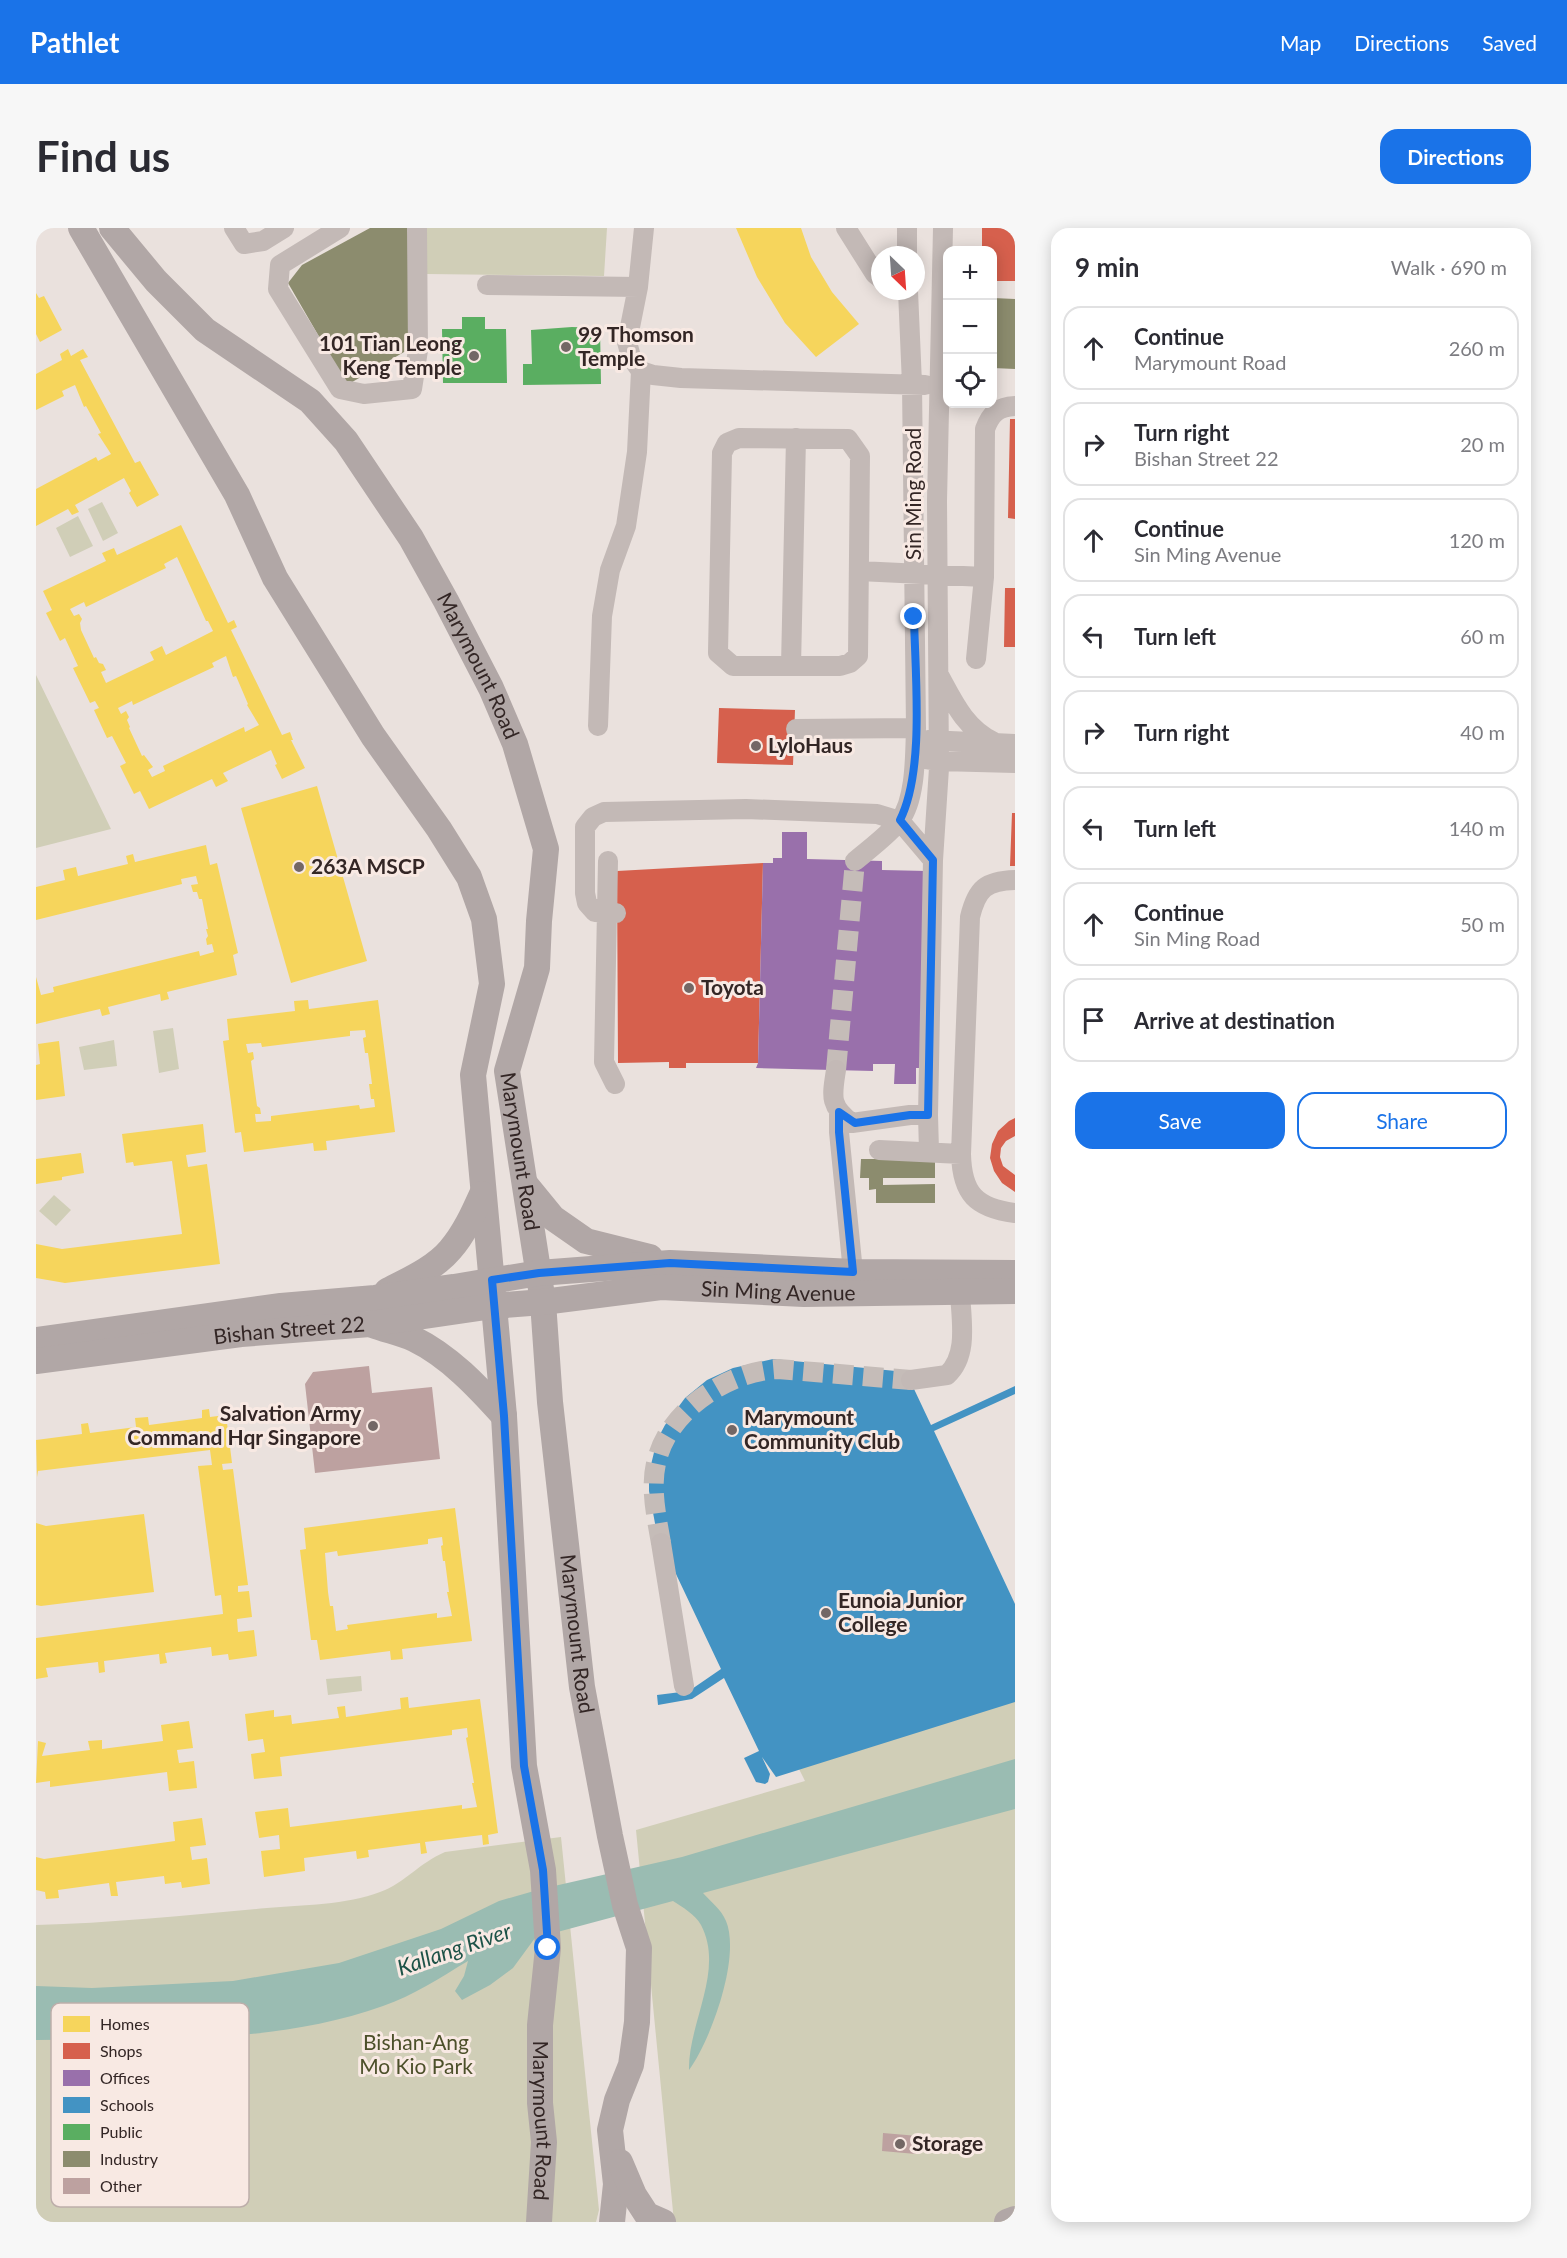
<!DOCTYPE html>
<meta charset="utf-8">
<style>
:root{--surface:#fff;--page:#f7f7f7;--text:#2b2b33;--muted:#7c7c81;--line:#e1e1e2;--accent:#1a73e8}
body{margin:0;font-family:Lato,sans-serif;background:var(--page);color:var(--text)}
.controls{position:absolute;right:18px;top:18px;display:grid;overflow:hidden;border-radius:12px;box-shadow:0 3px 15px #0003}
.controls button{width:54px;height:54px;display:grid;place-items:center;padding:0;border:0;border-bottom:2px solid var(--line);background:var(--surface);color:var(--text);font:30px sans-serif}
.compass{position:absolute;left:835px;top:18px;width:54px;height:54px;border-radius:50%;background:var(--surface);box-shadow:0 3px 15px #0003;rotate:155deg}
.stop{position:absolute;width:18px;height:18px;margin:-14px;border:4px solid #1a73e8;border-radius:50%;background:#fff}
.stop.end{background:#1a73e8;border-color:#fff;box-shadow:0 2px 6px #0008}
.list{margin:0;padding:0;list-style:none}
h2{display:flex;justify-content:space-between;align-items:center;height:78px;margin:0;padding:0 24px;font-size:26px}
h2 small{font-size:20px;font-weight:400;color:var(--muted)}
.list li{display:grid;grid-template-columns:39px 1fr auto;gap:18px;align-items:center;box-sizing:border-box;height:84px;margin:0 12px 12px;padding:0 12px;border:2px solid var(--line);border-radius:18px}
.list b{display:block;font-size:22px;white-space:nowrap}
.list p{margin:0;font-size:20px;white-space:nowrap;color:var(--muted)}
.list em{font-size:20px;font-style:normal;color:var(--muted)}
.actions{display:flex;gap:12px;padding:18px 24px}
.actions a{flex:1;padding:14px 0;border:2px solid var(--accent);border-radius:18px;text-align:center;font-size:21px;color:var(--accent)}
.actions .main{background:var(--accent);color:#fff}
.icon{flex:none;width:33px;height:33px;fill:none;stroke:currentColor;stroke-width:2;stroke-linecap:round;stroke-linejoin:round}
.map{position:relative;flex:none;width:979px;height:1994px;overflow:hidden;border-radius:18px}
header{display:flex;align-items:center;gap:36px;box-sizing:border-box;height:84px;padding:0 30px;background:var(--accent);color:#fff}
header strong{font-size:28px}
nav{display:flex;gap:33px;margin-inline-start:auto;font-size:21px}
.intro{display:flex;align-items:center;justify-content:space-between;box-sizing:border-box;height:144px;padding:0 36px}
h1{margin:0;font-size:42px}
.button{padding:15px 27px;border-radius:18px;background:var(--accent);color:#fff;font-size:21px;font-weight:700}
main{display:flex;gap:36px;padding:0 36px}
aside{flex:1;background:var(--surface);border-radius:18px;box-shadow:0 3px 15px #0003}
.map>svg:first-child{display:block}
</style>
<header>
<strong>Pathlet</strong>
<nav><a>Map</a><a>Directions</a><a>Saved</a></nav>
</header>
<div class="intro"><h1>Find us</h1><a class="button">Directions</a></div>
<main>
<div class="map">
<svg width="979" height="1994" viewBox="0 0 979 1994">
<rect width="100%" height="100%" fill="#eae1dd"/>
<path fill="#d0ceb7" d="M390,0H571L568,48L391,46Z
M66,274L82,305L67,313L52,281Z
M42,288L57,318L34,329L20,300Z
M0,447L75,601L0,620Z
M137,800L143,841L123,845L117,803Z
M78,812L81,838L48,842L43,819Z
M18,967L35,982L20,998L3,983Z
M634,1282L979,1460V1994H638L600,1602L769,1553Z
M325,1448L326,1463L292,1467L290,1451Z
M525,1609L563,1982L560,1994H0V1697C77,1695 155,1687 231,1680C266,1677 311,1677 344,1664C369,1655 383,1635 409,1624Z"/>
<path fill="#9abcb2" d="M979,1531V1581L667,1665C675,1674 685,1681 690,1693C705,1729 675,1812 653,1842C652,1795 689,1742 665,1697C659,1686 646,1679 637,1673L499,1710L477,1740L454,1757L426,1772L419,1763L428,1748L432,1733C405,1749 377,1768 347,1778C237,1817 115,1811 0,1812V1758L56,1760L197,1753L303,1735L405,1701L463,1673L505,1661L646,1629Z"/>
<path fill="#f6d55c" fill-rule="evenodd" d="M700,0H765L775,29L796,64L823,96L780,129L749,95L721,49Z
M0,65L3,70L8,68L26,102L4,114L0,106Z
M32,121L35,128L47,121L52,129L44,132L99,235L104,233L123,267L101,279L93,265L95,263L88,250L39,277L43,284L36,287L32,281L0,298V261L60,229L62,233L75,226L62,206L65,205L50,178L48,179L39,157L26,163L28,168L0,182V146L26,132L24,126Z
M145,297L192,395L198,392L201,399L195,402L246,507L254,504L257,512H255L269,540L246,551L239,537L241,536L235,522L187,545L192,553L180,559L176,551L113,581L104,563L98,566L84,538L90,535L76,508L71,510L58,482L63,480L59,473L54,475L37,440L42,438L29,410L24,413L10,385L16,382L7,363L70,333L66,325L78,320L81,327ZM141,329L170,393H172L177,403L130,427L126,418L114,424L118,432L70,455L65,444L70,442L67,436L63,435L60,429L58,430L45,402L44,395L46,391L43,386L38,388L34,381L48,374L50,379L130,340L128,336ZM190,428L197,449L200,448L212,476L211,477L223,497L209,504L208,499L127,538L129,543L116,549L112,542L117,539L108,527L106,528L93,500L94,499L91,492L93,489L90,483L85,486L82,480L96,473L97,477L178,439L176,435Z
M281,558L331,733L255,755L205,580Z
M170,617L174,637L181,635L202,725L197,727L201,747L131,764L133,771L125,773L124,766L72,779L74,786L66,788L64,781L0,796V749L5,767L18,764L17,759L163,723L164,728L178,724L176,716L171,717L170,711L172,708L170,701H172L166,671H163L161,664H157L155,657L162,656L160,648L145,651L146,656L0,692V659L29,652L27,642L40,639L42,648L92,636L90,628L97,626L99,634Z
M272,772L273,781L342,772L359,904L290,913L291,922L278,923L277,915L208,924L205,904L199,905L187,813L193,812L191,791L259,783L258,773ZM329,802L330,809L327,810L329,825H332L336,856H333L335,871H338L339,879L324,881L323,877L235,888V893L220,894L219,886H225L224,880L221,878L215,833L218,831L217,824L212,825L210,816L225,815L226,819L314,808V803Z
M23,813L29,868L0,872V837L4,836L2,816Z
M167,896L170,924L150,927L152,939L171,936L184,1036L29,1055L0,1050V1016L26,1021L146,1006L136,933L98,938L97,934L90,935L86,906Z
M45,925L48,945L26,949V952L0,956V931Z
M173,1181L174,1189L190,1187L196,1235L186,1236L187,1242L197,1241L212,1357L202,1358V1364L213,1363L216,1389L201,1391L202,1404L218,1402L221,1428L193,1432L192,1426L176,1428L175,1419L129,1425L131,1435L124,1436L123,1426L68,1433L69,1444L63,1445L62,1434L10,1440L12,1449L0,1451V1410L187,1386L185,1367L179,1368L162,1238L176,1237L174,1222L2,1243L1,1249L0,1212L46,1206L45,1196L52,1195L54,1205L100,1199L99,1190L112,1189L113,1197L166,1190V1182Z
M419,1280L436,1413L366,1421L367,1431L355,1432L354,1423L284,1432L281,1412H275L264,1322L270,1321L268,1300ZM406,1309L407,1317L405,1318L407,1333H409L413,1364H411L416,1388L401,1390V1385L311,1397L312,1401L300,1403L297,1378H294L292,1364L289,1325L301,1323L302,1328L392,1316V1311Z
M108,1286L118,1364L5,1378L0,1377V1295L10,1298Z
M372,1469L373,1480L444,1471L462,1605L452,1607L453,1616L447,1617L446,1607L389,1614L391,1625L385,1626L384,1615L332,1622L333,1629L321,1631L320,1623L268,1630L269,1643L228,1649L225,1623L244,1621L243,1607L223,1610L219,1584L252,1580L254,1599L426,1577V1581L441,1579L436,1555H438L430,1510L432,1509L431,1500L416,1502V1507L244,1529L246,1548L218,1551L215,1526L229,1524L227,1511L212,1513L209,1486L238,1482V1489L255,1487L256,1496L303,1490L301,1479L309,1478L310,1489L365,1481L364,1470Z
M153,1493L157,1520L141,1522L143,1535L158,1533L161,1560L133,1563L131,1544L14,1559V1553L0,1555L2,1513L10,1515L6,1528L54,1522L52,1513L66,1512V1521L127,1513L125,1497Z
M166,1590L170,1617L154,1619L156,1632L171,1630L174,1656L146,1660L145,1654L129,1656L128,1648L80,1654L82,1668H75L73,1655L22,1662L23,1670L10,1671L9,1664L0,1662V1629L8,1631L139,1613L137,1594Z"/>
<path fill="#d6604d" d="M946,0H979V53H957V22H946Z
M974,191H979V291L972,290Z
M969,360H979V419H968Z
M683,480L759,482L757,537L681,535Z
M976,585H979V638H974Z
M727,635L722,835H650V840H633V834L582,835L581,643Z
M979,890V908L970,913L965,920L964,929L967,938L979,947V964L966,955L958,943L954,930L956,916L962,903L973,893Z"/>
<path fill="#9970ab" d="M746,604H771V631L846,633V642L891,643L884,840H880V856H858L859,836H837V843L720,840L722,835L727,635H737V630H746Z"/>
<path fill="#4393c3" d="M737,1131L870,1144L895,1197L979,1158V1166L898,1203L979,1376V1474L740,1549L726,1529L734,1546L732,1554L729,1556L720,1554L708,1530L723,1523L688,1450L656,1471L622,1477L621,1467L653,1463L685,1441L621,1306L613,1263V1245L621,1212L629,1197L649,1170L671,1152L697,1140Z"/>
<path fill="#5aae61" d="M426,89H449V101H470L471,155H407L406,101H426Z
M536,99L564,100L565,156L487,157V136H496L495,102Z"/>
<path fill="#8c8c6e" d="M334,0H376L375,120L311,157L252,55L266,37Z
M957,70L979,71V141L957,140Z
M825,931H899V950H847V957L899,956V975H840V961L833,962V950H824Z"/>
<path fill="#bda1a0" d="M333,1138L336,1165L396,1159L404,1231L279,1245L269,1156L277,1144Z
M847,1905L882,1908L880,1926L846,1923Z"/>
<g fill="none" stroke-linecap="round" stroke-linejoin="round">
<path stroke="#c5bcb8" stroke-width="20" stroke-dasharray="20 10" stroke-linecap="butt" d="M800,842L819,633
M625,1315C620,1286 613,1256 622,1228C636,1180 694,1143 742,1141L875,1152"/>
<path stroke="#c3b9b6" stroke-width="20" d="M198,0L208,16L227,13L248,0
M304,0L244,37L242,61L304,161L328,166L376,161L382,122L381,0
M608,0L602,59L591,114L595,129L605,143L617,147L645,150L889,157
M810,0L839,46L844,50
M871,0V27
M451,57L602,59
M703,210L812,211L824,228L822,428L814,435L804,438H697L682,425L686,225L691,215Z
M823,343L948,349
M940,431L948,349L949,201C955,185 962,179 979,178
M755,438L760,210
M904,449C918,475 930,501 958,514
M562,498L566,388L574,342L590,298L601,224L605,143
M760,501L880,500
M892,512L979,516
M890,531L903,533L979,535
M572,633L568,834L579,856
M819,633C833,621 854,606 864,592C880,571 879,526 880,500L876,156L872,63
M979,652C950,653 941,660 934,689L925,926C926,966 940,980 979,985
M580,685L559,684L551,675L549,665V599L557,589L568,584L710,581L841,586L864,593L897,632
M800,842C796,868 793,878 816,895L874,887H892
M803,884V904L817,1044
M843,922L925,926
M893,923L892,887L897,632L903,540L901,273L907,0
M875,1152L911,1147C933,1127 925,1091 924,1064
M625,1315L648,1458"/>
<g stroke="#b1a7a6" stroke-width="26">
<path id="s1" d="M45,0L201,267L239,350L337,508L403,601L433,649L448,691L456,756L437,847L468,1188L488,1538L507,1642L512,1720L504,1797V1875L508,1914L503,1994"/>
<path id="s2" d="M76,0L120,53L169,102L274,173L310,213L375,310L410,373L455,460L479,516L510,621L503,693L501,740L471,843L507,1074L514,1174L546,1459L574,1608L589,1677L603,1720L601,1794L595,1837L581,1872L574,1902L580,1956L576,1994"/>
<path d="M490,957L517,990L550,1013L614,1029"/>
<path d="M351,1063C372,1052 399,1040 414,1022C428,1006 437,986 446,966"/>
<path d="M337,1097C350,1102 365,1105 378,1111C413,1128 442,1159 468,1188"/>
<path d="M0,1112L245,1078L339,1070L418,1059L503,1045L634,1035L817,1044L979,1045"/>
<path id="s3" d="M0,1133L205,1106L334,1096L457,1078L507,1074L625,1059L768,1066L979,1063"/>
<path d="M584,1934L598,1967L611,1987L627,1994"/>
<path d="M971,1994L979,1991"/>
</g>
</g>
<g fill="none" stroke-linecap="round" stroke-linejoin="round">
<path stroke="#1a73e8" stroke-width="8" d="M512,1720L507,1642L488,1538L468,1188L456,1052L503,1045L634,1035L817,1044L803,904V884L819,895L874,887H892L897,632L864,592C889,542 879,446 878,389"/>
</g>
<g fill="#736765" stroke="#f8e9e3" stroke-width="2">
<circle cx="530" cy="119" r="6"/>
<circle cx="438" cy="128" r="6"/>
<circle cx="720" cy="518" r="6"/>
<circle cx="263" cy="639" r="6"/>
<circle cx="653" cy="760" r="6"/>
<circle cx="337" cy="1198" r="6"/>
<circle cx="696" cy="1202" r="6"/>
<circle cx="790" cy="1385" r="6"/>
<circle cx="864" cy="1916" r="6"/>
</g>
<g text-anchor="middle" stroke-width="6" stroke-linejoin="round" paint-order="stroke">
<g font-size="21" font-weight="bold" fill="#332625" stroke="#f8e9e3" text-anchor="start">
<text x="542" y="114">99 Thomson<tspan x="542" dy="24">Temple</tspan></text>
<text x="426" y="123" text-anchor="end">101 Tian Leong<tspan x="426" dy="24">Keng Temple</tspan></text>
<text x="732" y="525">LyloHaus</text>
<text x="275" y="646">263A MSCP</text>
<text x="665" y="767">Toyota</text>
<text x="325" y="1193" text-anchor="end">Salvation Army<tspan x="325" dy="24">Command Hqr Singapore</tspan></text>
<text x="708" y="1197">Marymount<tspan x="708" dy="24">Community Club</tspan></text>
<text x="802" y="1380">Eunoia Junior<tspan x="802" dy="24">College</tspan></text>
<text x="876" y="1923">Storage</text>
</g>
<g font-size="21" fill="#332625" stroke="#f8e9e3">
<text transform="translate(878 266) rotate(-90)" y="7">Sin Ming Road</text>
<text dy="7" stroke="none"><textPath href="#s2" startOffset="580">Marymount Road</textPath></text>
<text dy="7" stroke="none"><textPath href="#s2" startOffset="1084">Marymount Road</textPath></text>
<text dy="7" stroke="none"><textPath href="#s3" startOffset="747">Sin Ming Avenue</textPath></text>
<text dy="7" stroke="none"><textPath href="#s3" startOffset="255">Bishan Street 22</textPath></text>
<text dy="7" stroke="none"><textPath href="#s2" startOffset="1570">Marymount Road</textPath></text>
<text dy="7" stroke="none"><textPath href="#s1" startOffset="2010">Marymount Road</textPath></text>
</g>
<g font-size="21" fill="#4c502a" stroke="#f8e9e3">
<text x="380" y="1822">Bishan-Ang<tspan x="380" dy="24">Mo Kio Park</tspan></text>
</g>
<g font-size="22" font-style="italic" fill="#1d5247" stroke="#f8e9e3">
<text transform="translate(418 1721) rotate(-19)" y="8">Kallang River</text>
</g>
</g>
<rect x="15" y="1775" width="198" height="204" rx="9" fill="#f8e9e3" stroke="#bdaeaa" stroke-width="1.5"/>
<rect x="27" y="1788" width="27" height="16" fill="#f6d55c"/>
<rect x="27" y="1815" width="27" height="16" fill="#d6604d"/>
<rect x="27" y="1842" width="27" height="16" fill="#9970ab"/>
<rect x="27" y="1869" width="27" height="16" fill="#4393c3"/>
<rect x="27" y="1896" width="27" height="16" fill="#5aae61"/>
<rect x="27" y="1923" width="27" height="16" fill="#8c8c6e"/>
<rect x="27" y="1950" width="27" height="16" fill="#bda1a0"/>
<g font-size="16" fill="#332625">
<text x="64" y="1802">Homes</text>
<text x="64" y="1829">Shops</text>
<text x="64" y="1856">Offices</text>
<text x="64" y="1883">Schools</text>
<text x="64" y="1910">Public</text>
<text x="64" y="1937">Industry</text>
<text x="64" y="1964">Other</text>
</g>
</svg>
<div class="controls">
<button>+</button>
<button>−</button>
<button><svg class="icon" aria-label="locate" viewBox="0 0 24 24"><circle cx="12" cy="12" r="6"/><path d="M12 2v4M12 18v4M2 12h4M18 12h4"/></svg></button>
</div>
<svg class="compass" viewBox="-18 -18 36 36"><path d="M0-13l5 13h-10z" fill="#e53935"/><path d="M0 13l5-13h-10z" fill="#7c7c81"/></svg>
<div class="stop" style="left:512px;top:1720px"></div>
<div class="stop end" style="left:878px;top:389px"></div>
</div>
<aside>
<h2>9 min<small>Walk · 690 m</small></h2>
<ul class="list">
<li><svg class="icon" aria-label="ahead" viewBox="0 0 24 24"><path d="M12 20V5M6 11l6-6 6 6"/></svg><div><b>Continue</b><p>Marymount Road</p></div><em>260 m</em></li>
<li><svg class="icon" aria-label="right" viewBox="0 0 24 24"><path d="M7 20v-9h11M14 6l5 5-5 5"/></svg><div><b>Turn right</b><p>Bishan Street 22</p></div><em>20 m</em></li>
<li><svg class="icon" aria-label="ahead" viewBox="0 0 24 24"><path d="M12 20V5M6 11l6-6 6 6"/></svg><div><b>Continue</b><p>Sin Ming Avenue</p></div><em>120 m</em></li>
<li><svg class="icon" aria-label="left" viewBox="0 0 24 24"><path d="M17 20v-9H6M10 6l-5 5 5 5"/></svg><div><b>Turn left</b></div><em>60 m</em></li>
<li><svg class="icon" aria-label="right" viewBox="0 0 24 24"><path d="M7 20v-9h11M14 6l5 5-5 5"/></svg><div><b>Turn right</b></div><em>40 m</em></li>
<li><svg class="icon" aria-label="left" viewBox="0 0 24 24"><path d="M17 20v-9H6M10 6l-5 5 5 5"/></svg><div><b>Turn left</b></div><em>140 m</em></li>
<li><svg class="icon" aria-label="ahead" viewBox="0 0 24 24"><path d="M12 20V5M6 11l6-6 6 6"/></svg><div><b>Continue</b><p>Sin Ming Road</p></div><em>50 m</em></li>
<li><svg class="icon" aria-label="arrive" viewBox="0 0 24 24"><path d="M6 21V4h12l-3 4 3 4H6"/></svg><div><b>Arrive at destination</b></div></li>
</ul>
<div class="actions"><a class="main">Save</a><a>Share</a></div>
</aside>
</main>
